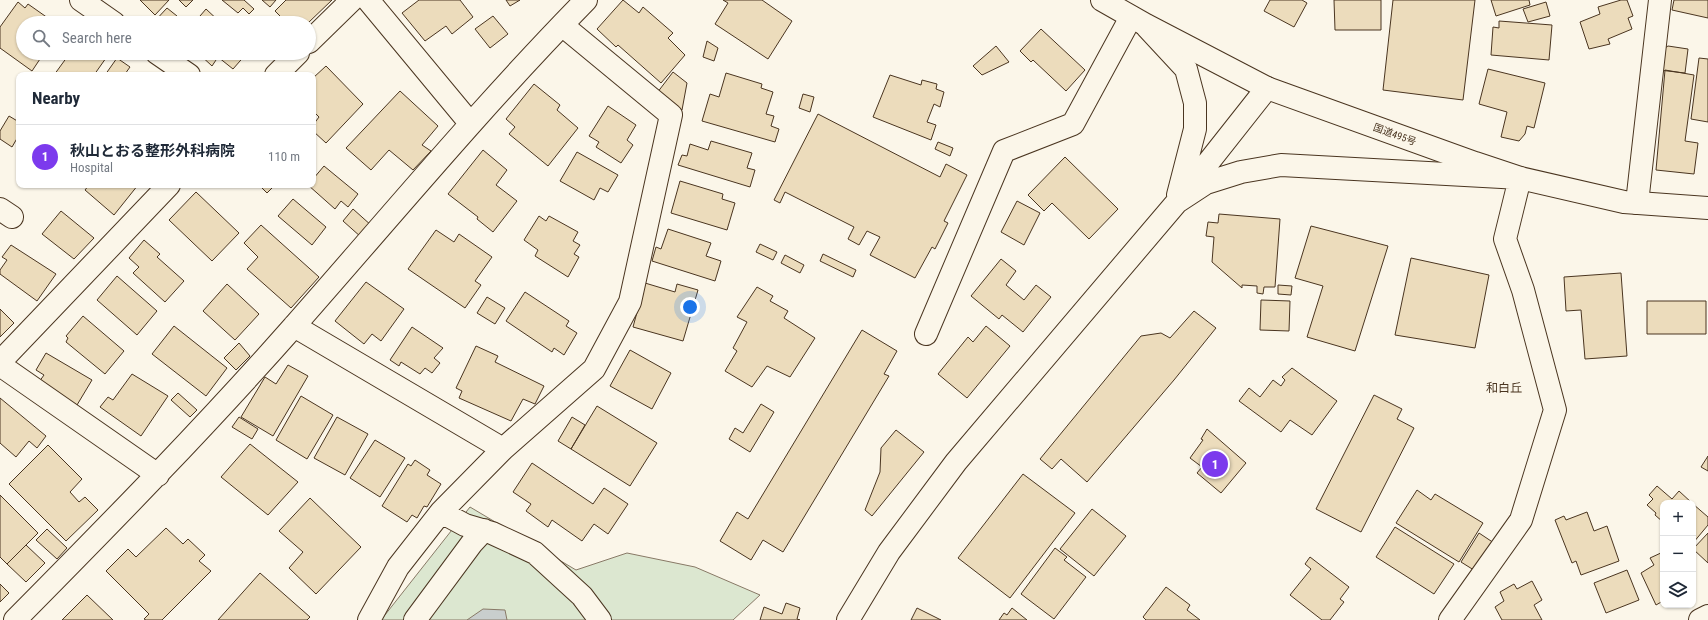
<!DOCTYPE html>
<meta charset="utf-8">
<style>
:root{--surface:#fff;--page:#f6f6f7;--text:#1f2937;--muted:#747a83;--line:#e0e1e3;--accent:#7c3aed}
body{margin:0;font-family:"Roboto Condensed","Noto Sans JP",sans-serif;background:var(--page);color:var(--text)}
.controls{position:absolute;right:12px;bottom:12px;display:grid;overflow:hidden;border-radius:8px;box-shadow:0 1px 3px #0004}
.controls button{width:36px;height:36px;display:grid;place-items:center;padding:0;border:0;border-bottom:1px solid var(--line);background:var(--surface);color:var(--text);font:20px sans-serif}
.you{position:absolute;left:690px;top:307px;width:14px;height:14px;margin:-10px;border:3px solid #fff;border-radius:50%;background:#1a73e8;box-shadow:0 0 0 6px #1a73e833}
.badge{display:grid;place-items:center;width:26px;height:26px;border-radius:50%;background:var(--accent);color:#fff;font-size:13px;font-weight:700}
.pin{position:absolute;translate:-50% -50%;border:2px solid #fff;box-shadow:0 1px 4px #0006}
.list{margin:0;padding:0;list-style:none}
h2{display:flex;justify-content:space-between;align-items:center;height:52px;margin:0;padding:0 16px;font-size:17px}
h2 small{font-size:13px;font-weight:400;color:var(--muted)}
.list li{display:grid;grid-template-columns:26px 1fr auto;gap:12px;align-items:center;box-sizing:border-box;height:64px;padding:0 16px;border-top:1px solid var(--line)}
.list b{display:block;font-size:15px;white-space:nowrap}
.list p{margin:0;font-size:13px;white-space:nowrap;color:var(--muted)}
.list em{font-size:13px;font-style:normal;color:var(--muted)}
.icon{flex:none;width:22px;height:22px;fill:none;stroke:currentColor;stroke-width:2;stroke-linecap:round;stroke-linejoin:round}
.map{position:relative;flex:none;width:1708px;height:620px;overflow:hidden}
.search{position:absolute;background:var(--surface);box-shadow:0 1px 3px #0004;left:16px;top:16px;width:300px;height:44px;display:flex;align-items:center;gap:10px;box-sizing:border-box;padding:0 14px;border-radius:22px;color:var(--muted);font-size:15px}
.panel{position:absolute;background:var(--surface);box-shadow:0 1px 3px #0004;left:16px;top:72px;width:300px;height:116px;border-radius:8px}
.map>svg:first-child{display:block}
</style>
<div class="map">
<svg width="1708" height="620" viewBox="0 0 1708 620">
<rect width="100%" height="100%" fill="#fbf6e9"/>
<path fill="#dce7d0" stroke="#887966" d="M470,507L576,570L627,553L695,567L760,595L733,620H381Z"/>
<path fill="#c9cecd" stroke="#887966" d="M483,609L505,610L507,620H467Z"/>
<path fill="#ecdcbc" stroke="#4a3520" d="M140,0H169L155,15Z
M179,0H193L186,7Z
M222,0H244L254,9L249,14L243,8L238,13Z
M262,0H276L270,7Z
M286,0H332L308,23H287L275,11Z
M419,0H460L473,17L452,34L446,26L425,41L402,13Z
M506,0H520L510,6Z
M623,0L639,13L643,7L673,33L668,38L685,55L661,83L618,45L616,47L597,29Z
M723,0H762L792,21L768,59L715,24L728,3Z
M1270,0H1302L1307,3L1294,27L1264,11Z
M1334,0H1381V30H1335Z
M1393,0H1475L1463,100L1383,90Z
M1491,0H1529L1530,5L1496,16Z
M1621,0H1627L1633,16L1628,18L1632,29L1608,39L1610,44L1589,49L1580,22L1600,14L1598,7Z
M1674,0H1708V18L1672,10Z
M18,2L25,8L28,4L55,23H23V53H44L32,71L0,48V27Z
M1546,2L1550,16L1528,22L1523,9Z
M167,8L177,16L171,23H153Z
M206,9L221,23H194Z
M493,16L508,34L490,48L475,29Z
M1499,21L1552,25L1549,60L1491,55L1493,27L1499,28Z
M1041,29L1085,70L1066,91L1033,60L1031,62L1020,51Z
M707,41L718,48L714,61L703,57Z
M996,46L1009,62L982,75L973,66Z
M1668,46L1688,49L1685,73L1659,70L1660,51Z
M70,53H99L106,58L94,75H54Z
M198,53H247L233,69L218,57L212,66Z
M272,53H283L277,58Z
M117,58L130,67L125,74L126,75H105Z
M1699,58L1708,59V122L1691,119Z
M326,66L363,104L326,143L313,131V125L319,117L313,111V78Z
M1488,69L1545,83L1534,128L1527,126L1525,134L1519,141L1501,137L1507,112L1479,104Z
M1665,70L1694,75L1685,141L1698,143L1694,174L1656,170Z
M673,72L687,83L682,110L657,93Z
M726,73L762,84L761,88L773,92L766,114L774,116L771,126L779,129L775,142L702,121L710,94L719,97Z
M890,75L921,85L922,80L937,84L936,89L944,92L940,107L934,104L927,122L936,125L931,140L873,117Z
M534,84L560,105L557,110L578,128L548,166L509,134L515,127L506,119Z
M400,91L438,126L422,145L431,151L413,170L389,150L371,170L346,148Z
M803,94L814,97L810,112L799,108Z
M608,106L636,125L627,140L633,145L621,163L596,147L599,142L589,136Z
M818,114L940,177L946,164L967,175L944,221L948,223L935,249L932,247L915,278L870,255L880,237L867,231L859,245L848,239L854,227L785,192L780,203L774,200Z
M9,116L19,122V135L12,147L0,139V131Z
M711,141L752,153L747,168L755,170L750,187L678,165L682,155L687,156L690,144L708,150Z
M938,142L953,148L950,156L935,149Z
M483,150L507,170L496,185L517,201L493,232L477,219L478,217L448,194Z
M577,152L618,175L608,192L600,188L594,200L560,181Z
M1065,157L1118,209L1089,239L1052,203L1044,211L1028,195Z
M324,166L358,194L348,207L341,201L335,209L308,185H313V179Z
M680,181L723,194L722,199L735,203L727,230L671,213Z
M89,185H138L114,215L85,190Z
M259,185H275L267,193Z
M196,192L239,233L212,261L169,220Z
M293,199L326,227L312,245L278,216Z
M1017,201L1040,213L1024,245L1001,232Z
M353,209L372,226L361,237L343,221Z
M61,211L94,238L74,259L42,234Z
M1219,214L1280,219L1275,287H1264L1263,294L1257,293V286L1242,285V288L1212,262L1214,237L1206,236L1208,222L1218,223Z
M539,216L546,221L549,216L578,232L573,241L580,245L574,254L579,257L568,277L535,256L538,250L524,240Z
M261,225L319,277L291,308L247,269L258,257L244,243Z
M1311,226L1388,246L1355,351L1307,337L1323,286L1295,278Z
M668,229L711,243L706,256L721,261L715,281L652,261L656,247L661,249Z
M436,230L454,242L459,234L492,257L475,281L481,285L465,308L408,269Z
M144,240L160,254L157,257L184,281L165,302L133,273L139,267L129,258Z
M760,244L777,252L773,260L756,252Z
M11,245L56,274L37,301L0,274V270L7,260L2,257Z
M823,254L856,270L853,277L820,261Z
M785,255L804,265L800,273L781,263Z
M1411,258L1489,275L1475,348L1395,335Z
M1001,259L1016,271L1006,285L1024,300L1036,285L1051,297L1023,332L1002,315L999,319L971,296Z
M1621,273L1627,356L1585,359L1581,310L1566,311L1564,277Z
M117,276L157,311L137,335L97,300Z
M366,282L404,309L381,341L372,334L364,344L335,321Z
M645,283L675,292L677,284L698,290L683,341L633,327Z
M227,284L259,314L235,340L203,311Z
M1278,285L1292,286L1291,295L1278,294Z
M757,287L773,296L770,301L788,311L784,318L815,338L790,377L767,366L752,387L725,371L737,351L733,348L747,322L737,317Z
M525,292L569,321L566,326L577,333L564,355L554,348L552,352L506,321Z
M487,297L505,308L495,324L477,313Z
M1261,300L1290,301L1289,331L1260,330Z
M1647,301H1706V334H1647Z
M0,309L14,323L0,337Z
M1194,311L1216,328L1174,380L1087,482L1061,459L1052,469L1040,459L1141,336L1161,333L1170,338Z
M83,316L124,351L105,374L66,342L68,338L66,336Z
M174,326L227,368L206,396L152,354Z
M986,326L1010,346L967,398L938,374L968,337L973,342Z
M412,327L443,348L434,358L440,363L432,373L425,368L420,374L401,362L399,366L390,360Z
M862,330L897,351L884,374L889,376L783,552L763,540L751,560L720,541L737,512L748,519Z
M239,343L250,356L236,370L224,358Z
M476,346L498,356L495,362L544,386L535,404L523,399L511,421L459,398L462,391L456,388Z
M630,350L671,373L652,409L610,386Z
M46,353L92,380L77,405L39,382L44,375L36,370Z
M288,365L308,376L273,436L241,417L265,377L276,384Z
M1292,368L1337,401L1312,435L1290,420L1281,432L1239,401L1249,388L1260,397L1273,380L1281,386L1285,380L1282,377Z
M132,374L168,396L141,436L100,407L108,397L113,400Z
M178,393L197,410L190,417L171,400Z
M1374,395L1402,409L1397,419L1414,428L1361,532L1316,509Z
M301,396L333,415L307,459L276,440Z
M0,398L46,436L37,448L29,441L16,457L0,443Z
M761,404L774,412L750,452L729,439L735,428L743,433Z
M597,406L657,443L630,486L571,449Z
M239,417L258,429L252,439L232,427Z
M337,417L368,434L345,475L314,458Z
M572,417L585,425L571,449L558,441Z
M1207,429L1246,463L1221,493L1197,473L1202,467L1190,458L1203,440L1201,439Z
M896,430L924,452L872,516L865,510L880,472L881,448Z
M375,440L405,458L380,497L350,478Z
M250,444L298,482L268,515L221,477Z
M48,445L82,479L70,492L79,502L85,497L98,510L66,541L9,484Z
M1708,456V471L1701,467Z
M415,460L430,470L427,475L441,484L427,507L424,506L417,518L412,515L407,522L382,506L408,464L411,466Z
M532,463L593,504L604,488L628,504L608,534L594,524L582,541L552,520L548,527L526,511L531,504L513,492Z
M1023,474L1075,513L1010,598L958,558Z
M1657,486L1672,499L1679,491L1692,503H1663V522L1655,515L1656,513L1647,505L1653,499L1649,495Z
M1417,490L1431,500L1435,494L1483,523L1459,562L1396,523Z
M0,495L38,533L7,564L0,557Z
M310,498L361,547L316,594L289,568L303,552L279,531Z
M1693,504L1708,517V525L1693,543Z
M1092,509L1126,536L1094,576L1060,549Z
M1587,512L1594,531L1607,526L1619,561L1581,575L1576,561L1572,563L1555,520L1564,516L1566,520Z
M1395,527L1454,564L1434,594L1376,557Z
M166,528L183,544L188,539L205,555L199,561L211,571L162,620H146L144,619L149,614L106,571L128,549L136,557Z
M47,529L67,548L57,559L36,540Z
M1479,533L1494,543L1477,572L1461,562Z
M1708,533V563L1693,549Z
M26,545L45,563L26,582L7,564Z
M1055,548L1067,557L1064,560L1086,577L1054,619L1021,594Z
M1663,552V601L1656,605L1641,573L1654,565L1650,558Z
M1310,557L1349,587L1340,599L1344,602L1330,620H1322L1290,595L1311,569L1305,564Z
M1627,570L1639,600L1606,613L1594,583Z
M260,573L310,617L307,620H218Z
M1532,581L1542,600L1534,605L1542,620H1502L1495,607L1504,601L1500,592L1514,584L1517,589Z
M0,584L9,593L0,602Z
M1166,587L1190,605L1187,610L1200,620H1146L1143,617Z
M87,595L113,620H62Z
M786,603L800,608L797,619L800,620H760L764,607L782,614Z
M917,608L941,620H911Z
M1012,608L1027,620H999L1004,613L1007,615Z"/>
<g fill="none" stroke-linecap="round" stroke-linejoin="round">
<g stroke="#4a3520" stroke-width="24">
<path id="minor" d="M81,0L114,23
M368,0L470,123
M1147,27L1186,69L1195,103V129L1178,195
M309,42L352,0
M157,53L189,75
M276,75L298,53
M1177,202L1206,183L1241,172L1281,165L1520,178L1505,239L1523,290L1555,410L1521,520L1450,620
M1637,203L1660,0
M0,209L12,217
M294,326L503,449
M926,334L1004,151L1073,124L1131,17
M0,362L169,185
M0,365L158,475
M441,512L465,525L492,533L535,553L582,596L600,620
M15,620C110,524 205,427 295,325C391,216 484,104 586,0
M369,620L398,567L441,512L503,449L594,369L630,302L671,115L562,25
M415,620L472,543L484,530
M848,620L889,552L956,462L1177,202L1267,88
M1700,620L1708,616"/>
</g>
<g stroke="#4a3520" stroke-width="24">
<path id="highway" d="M1102,0L1146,25L1267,88L1475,163L1520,178L1624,202L1708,208"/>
</g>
<use href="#minor" stroke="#fbf6e9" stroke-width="22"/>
<use href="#highway" stroke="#fbf6e9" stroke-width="22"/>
</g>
<g text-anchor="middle" stroke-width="3" stroke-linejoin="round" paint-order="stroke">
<g font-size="10" fill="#4a3520" stroke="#fbf6e9">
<text transform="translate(1395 134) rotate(20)" y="4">国道495号</text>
</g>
<g font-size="12" fill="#4a3520" stroke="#fbf6e9">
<text x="1504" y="392">和白丘</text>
</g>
</g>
</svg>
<div class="controls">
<button>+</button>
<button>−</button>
<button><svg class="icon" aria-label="layers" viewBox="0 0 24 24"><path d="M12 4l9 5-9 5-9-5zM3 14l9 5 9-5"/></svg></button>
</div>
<div class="you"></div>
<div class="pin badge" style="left:1215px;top:464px">1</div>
<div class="search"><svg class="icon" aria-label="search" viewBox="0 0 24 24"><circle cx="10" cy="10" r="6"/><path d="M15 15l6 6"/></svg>Search here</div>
<section class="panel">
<h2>Nearby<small></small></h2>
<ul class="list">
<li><span class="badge">1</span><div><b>秋山とおる整形外科病院</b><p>Hospital</p></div><em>110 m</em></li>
</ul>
</section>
</div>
